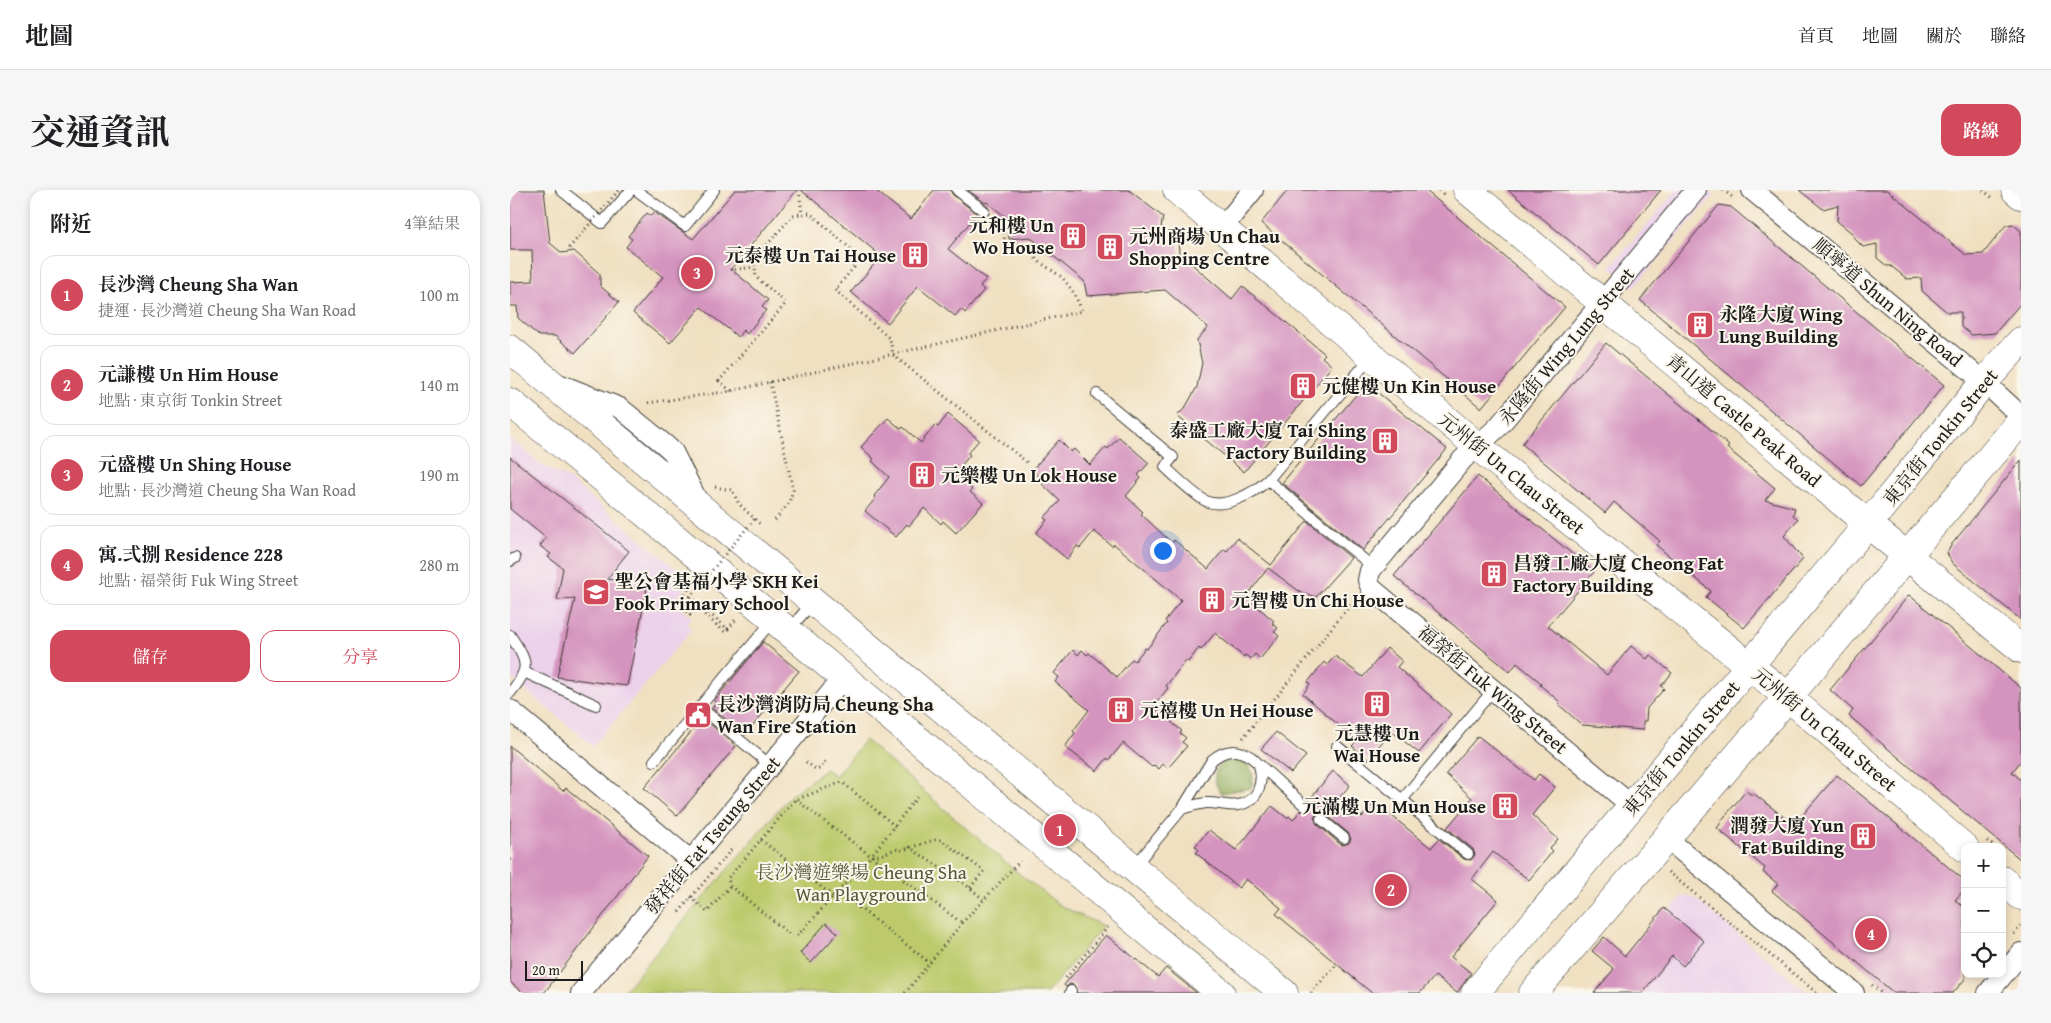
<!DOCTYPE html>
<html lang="zh-TW">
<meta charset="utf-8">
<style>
:root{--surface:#fff;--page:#f6f6f6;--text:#202124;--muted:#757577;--line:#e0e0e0;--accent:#d1495b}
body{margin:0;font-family:"Gentium Book Plus","Noto Serif TC",serif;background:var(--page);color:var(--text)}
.controls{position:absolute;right:15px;bottom:15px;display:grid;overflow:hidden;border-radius:10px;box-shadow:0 2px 8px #0003}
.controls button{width:45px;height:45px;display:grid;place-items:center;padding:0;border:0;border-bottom:1px solid var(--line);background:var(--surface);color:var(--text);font:25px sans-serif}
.scale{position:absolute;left:15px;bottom:12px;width:58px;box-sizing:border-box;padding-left:5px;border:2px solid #1c1c1c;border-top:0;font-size:14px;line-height:18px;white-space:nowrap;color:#1c1c1c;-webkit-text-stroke:4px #fbf7ec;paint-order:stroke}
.you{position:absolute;left:652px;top:360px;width:18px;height:18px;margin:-12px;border:4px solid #fff;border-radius:50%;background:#1a73e8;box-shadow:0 0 0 8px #1a73e833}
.badge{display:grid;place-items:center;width:32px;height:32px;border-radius:50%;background:var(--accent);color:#fff;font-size:16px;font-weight:700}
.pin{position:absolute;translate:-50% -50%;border:2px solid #fff;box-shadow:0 1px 5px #0006}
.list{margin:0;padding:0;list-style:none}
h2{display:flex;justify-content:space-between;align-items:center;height:65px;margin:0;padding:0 20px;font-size:21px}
h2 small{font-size:16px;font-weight:400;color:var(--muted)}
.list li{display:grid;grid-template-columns:32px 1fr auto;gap:15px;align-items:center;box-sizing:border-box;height:80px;margin:0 10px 10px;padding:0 10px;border:1px solid var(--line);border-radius:15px}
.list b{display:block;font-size:19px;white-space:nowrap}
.list p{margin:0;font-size:16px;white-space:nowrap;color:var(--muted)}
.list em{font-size:16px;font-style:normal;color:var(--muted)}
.actions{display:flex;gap:10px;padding:15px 20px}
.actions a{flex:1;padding:11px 0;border:1px solid var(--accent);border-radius:15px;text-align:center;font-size:18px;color:var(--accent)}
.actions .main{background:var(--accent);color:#fff}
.icon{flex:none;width:28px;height:28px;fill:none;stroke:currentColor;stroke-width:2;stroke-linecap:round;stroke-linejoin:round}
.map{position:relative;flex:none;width:1511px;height:803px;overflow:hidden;border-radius:15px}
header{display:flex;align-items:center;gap:30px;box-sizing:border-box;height:70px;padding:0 25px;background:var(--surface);border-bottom:1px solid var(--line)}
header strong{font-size:24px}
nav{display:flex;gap:28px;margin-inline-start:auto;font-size:18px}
.intro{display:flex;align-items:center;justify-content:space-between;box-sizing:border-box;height:120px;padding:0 30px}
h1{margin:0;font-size:35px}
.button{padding:12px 22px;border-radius:15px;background:var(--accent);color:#fff;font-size:18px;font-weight:700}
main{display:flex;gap:30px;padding:0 30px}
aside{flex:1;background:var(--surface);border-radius:15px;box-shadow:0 2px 8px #0003}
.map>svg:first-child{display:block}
</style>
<header>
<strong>地圖</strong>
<nav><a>首頁</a><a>地圖</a><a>關於</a><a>聯絡</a></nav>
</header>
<div class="intro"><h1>交通資訊</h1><a class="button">路線</a></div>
<main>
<aside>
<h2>附近<small>4筆結果</small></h2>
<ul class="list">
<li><span class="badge">1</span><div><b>長沙灣 Cheung Sha Wan</b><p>捷運 · 長沙灣道 Cheung Sha Wan Road</p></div><em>100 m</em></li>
<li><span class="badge">2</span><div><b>元謙樓 Un Him House</b><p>地點 · 東京街 Tonkin Street</p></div><em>140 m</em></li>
<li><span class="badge">3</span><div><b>元盛樓 Un Shing House</b><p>地點 · 長沙灣道 Cheung Sha Wan Road</p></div><em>190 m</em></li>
<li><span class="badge">4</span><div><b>寓.弍捌 Residence 228</b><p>地點 · 福榮街 Fuk Wing Street</p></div><em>280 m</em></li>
</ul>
<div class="actions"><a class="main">儲存</a><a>分享</a></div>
</aside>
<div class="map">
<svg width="1511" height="803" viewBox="0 0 1511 803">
<rect width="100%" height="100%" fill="#fbf7ec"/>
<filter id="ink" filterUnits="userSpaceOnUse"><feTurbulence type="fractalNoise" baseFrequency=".02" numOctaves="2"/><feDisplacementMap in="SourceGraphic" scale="10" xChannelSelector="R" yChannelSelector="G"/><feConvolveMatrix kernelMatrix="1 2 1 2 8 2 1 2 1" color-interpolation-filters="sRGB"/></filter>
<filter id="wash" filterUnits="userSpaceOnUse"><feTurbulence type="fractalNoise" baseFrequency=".0096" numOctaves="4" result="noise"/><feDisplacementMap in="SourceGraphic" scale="20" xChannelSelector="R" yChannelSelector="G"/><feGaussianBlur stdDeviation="1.12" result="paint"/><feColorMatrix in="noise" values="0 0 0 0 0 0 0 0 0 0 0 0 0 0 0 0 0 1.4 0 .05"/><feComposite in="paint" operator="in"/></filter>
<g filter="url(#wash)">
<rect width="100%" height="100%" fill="#f0e0c1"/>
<path fill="#ecd1ea" d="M1167,0H1198L1204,5L1124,97L1100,77Z
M0,248L33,276L56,287L181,391L163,412L182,428L176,434L182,439L83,556L0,487Z
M1182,706L1298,803H1084L1154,718L1158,723L1171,707Z"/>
<path fill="#bcca6c" stroke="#6c7344" d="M355,550L503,679L551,716L593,736L537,803H112L281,605L316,579L325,586Z"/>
<path fill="#95ae60" stroke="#58653e" d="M720,568C738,569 747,581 741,598L711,603C700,589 704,575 720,568Z"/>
<g id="blocks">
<path fill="#d594bf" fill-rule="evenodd" d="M0,0H34L40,53L52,63L64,61L90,84V96L109,112L65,163L45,146H29L8,128L7,116H0V92L23,91L22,60H0Z
M225,0H287L221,79L258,110L252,117L256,120L237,144L233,140L228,147L191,117L160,153L123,123L153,87L116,57L122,49L118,46L137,23L141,26L144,22L183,49Z
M291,0H365L401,29L424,0H440L443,5L467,24L438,59L476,89L470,96L474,100L455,123L451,119L445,126L408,96L378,133L341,102L371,66Z
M458,0H619L653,27L651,37L668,50L669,63L722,109L732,96L815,164L812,167L822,176L734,282L667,226L675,218L687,197L692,173L687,150L698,137L655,100L577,106L574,91L520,47L499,49L497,28L477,12L475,13Z
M778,0H915L1055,117L971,218L751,33Z
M998,0H1151L1089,75Z
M1289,0H1377L1456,65L1473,64L1496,35L1503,34L1511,41V113L1485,143L1462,145L1451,137V122H1437L1412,101L1411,88L1397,89L1381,76H1377L1367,68V54L1353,57L1344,48L1343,44L1327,31L1328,15L1313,19Z
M1209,15L1221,17L1434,195L1351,296L1130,110Z
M1096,153L1200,239L1219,256L1217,258L1265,298L1255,310L1285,318L1283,325L1288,329L1274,346L1293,369L1234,438L1196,407L1201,401L1146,355L1150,351L1104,312L1095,323L1012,254Z
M856,193L937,259L853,360L772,293Z
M438,224L469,250L458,263L460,265L445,283L462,299L460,302L473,313L446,343L433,331L431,334L414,318L399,336L397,334L386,347L355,321L366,308L364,306L379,287L362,271L364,269L351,257L378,228L391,239L393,237L411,253L425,235L428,237Z
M609,247L639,273L628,285L631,288L616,306L633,322L631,324L662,353L664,350L698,379L714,359L717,361L727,348L761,375L797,331L841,368L806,407L789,401L758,378L736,407L764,431L762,433L768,438L764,442L769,446L750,469L745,464L741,469L735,465L734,467L705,443L691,460L689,458L678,472L676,470L656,496L658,498L643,517L672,541L670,543L676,548L672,552L677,556L658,578L653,574L649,579L644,575L642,577L613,553L599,570L597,568L587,581L555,557L565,543L563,541L579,520L545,492L549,487L544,483L563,460L568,465L572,460L577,465L579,463L607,487L622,469L625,471L635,458L637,459L657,433L655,431L671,410L604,354L602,356L584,341L570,358L567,356L557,369L526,343L537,330L534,328L550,311L532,294L534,291L522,280L549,250L561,262L564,259L580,275L596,257L598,259Z
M0,267L119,361L97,389L138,394L117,496L47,487L65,409L47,410L53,378L38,367L41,364L30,356L36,348L0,319Z
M1511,270V430L1442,373L1437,363L1442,354Z
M968,286L1084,382L1038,436L1097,485L1121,456L1137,469L1140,465L1162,483L1151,496L1154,499L1137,518L1136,531H1133V540L1072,535L1048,514L1050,512L1030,495L1031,493L1007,473L1000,482L884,386Z
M1399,405L1511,498V571L1502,582L1511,590V670L1339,526L1343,520L1320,500Z
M253,452L289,481L235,545L202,518L206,513L204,511Z
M877,458L892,471L887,477L941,524L909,563L881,541L858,570L842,556L847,551L793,504L800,494L798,492L814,472L817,475L825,466L853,487Z
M193,528L226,556L167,626L134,598Z
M766,542L796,566L781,583L751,559Z
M968,546L1024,590L1029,584L1045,597L1022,625L1048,649L1040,658L1043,661L1019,690L983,662L962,689L988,710L941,767L961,783L947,803L925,786L910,803H862L766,724L771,718L736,689L729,698L686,663L689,660L685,656L699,640L726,660L762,616L777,628L779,626L783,630L790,621L798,622L802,617L799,610L823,581L840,595L829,608L852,627L865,612L921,658L929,649L954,669L961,670L965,665L963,659L937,638L962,608L936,584ZM809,622L815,624L838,643L841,649L839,653L833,655L830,654L807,634L804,627Z
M0,556L53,601L56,598L138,666L34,803H13L0,792Z
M1327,585L1455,691V699L1445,710L1455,718V789L1443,803H1384L1262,701L1268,694L1253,682L1255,678L1207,638L1211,633L1210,632L1236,601L1242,605L1243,603L1284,635Z
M1154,718L1194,751L1173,776L1162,766L1132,803H1084L1104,779L1082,761L1094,747L1115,766Z
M316,733L328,743L301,773L290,763Z
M596,745L648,787L656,778L687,803H567L564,795L560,794L556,797L554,795Z"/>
</g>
</g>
<g filter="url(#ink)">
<use href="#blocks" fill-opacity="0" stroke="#3c3935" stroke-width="1"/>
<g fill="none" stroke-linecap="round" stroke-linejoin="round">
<g stroke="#3c3935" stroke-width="12">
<path id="lane" d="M51,0L92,33L121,0
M126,0L175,36L204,0
M447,0L474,21
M587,204L663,267L655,277C667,288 680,301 694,310C712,321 744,303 758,290L861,167
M758,290L863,377
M0,371L5,368
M278,441L303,412
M0,445C17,472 22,476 0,503
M14,482L86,515
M190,517L260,575
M827,556L958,664
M144,571L263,430
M892,610L983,500
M672,619C680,616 688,614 696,613C706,612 717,617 728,615C748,612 754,593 749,575
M811,629L834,648
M623,678L672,619L702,570C715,559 727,558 741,567L795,616
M560,803L561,801"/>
</g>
<g stroke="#3c3935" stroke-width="22">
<path id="street" d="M1242,0L1474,192L1511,226
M712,38L743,0
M51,195L110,218L154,254L163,262L188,312
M0,520L181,671
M1122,616L861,398L858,390L860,381L953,269L988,237L1186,0
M1156,648L1344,803
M71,803L333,488
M1478,803L1511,763"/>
</g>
<g stroke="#3c3935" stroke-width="29">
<path id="secondary" d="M667,0L967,256L1278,507L1455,658
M957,0L1358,334L1511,459
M1505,0L1511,5
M1492,690L1511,706
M965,803L1358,334L1474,192L1511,151
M1023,803L1278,507L1511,231"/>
</g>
<g stroke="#3c3935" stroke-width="29">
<path id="primary" d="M0,159L774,803
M0,212L237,407L711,803"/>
</g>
<path stroke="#3c3935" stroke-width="3" stroke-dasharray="1 4" stroke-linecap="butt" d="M289,0L292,24
M929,0L934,5
M1213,0L1225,9
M1473,0L1484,9
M343,68L372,66
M220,80L245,77
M260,192L283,300L279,313L265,330
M221,201L209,191L276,113L246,87L244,70L283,25L300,23L342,60L344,77L325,100L380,149L383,165L519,274
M138,213L221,201L572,121L564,103L552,87L528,71L512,53L495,55L493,34L485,29
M205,297L222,300L229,314L252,336
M184,421L180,425L167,413L184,393
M218,439L215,442L187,418L184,421L175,413L180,407L218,439L227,428
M331,532L334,544
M733,548L840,415L847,411
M296,572L307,580L311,578L317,568
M407,607L361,666L452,733
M286,610L361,666
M385,636L332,592L285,610L218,688L220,696L282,746L288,745L361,666L371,665L385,659L393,660L424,650H431L474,681L460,698
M251,650L324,707
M1477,651L1485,657
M399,657L460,698L473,709
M1158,682L1307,803
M329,702L420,773
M181,707L197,722L220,696
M169,722L221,660
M1504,744L1511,735
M556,788L598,737
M1362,795L1371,803
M395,803L452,733L510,671
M801,803L827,774"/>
<use href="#lane" stroke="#fff" stroke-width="10"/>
<use href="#street" stroke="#fff" stroke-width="20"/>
<use href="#secondary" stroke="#fff" stroke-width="28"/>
<use href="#primary" stroke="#fff" stroke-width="28"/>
<path stroke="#3c3935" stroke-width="3" stroke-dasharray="1 4" stroke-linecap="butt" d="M59,58L109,0
M180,407L245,328"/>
</g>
</g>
<defs>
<g id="building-square" transform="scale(1.4375)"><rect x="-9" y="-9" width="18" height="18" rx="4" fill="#d1495b" stroke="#fbf7ec"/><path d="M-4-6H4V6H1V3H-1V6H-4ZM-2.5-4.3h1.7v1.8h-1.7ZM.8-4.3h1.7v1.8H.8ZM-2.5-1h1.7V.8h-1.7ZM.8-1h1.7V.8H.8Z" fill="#fff"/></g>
<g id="school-square" transform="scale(1.4375)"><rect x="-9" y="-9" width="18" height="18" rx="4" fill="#d1495b" stroke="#fbf7ec"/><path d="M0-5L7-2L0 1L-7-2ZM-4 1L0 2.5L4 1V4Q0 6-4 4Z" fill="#fff"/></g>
<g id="civic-square" transform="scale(1.4375)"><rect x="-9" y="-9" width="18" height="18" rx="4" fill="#d1495b" stroke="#fbf7ec"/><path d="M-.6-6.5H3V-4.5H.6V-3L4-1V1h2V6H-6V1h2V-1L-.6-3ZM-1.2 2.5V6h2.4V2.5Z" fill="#fff"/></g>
</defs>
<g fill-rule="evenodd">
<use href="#building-square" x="563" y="46"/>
<use href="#building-square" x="600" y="57"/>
<use href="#building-square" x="405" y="65"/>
<use href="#building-square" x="1190" y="135"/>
<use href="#building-square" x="793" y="196"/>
<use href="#building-square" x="875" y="251"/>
<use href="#building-square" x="412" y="285"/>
<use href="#building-square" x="984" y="384"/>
<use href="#school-square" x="86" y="402"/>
<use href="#building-square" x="702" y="410"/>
<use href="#building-square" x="867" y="514"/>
<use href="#building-square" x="611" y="520"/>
<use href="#civic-square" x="188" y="525"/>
<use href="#building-square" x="995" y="616"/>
<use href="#building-square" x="1353" y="646"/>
</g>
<g text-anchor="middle" stroke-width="4" stroke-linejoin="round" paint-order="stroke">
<g font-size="19" font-weight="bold" fill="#1c1c1c" stroke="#fbf7ec" text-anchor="start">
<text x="544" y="42" text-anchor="end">元和樓 Un<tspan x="544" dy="22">Wo House</tspan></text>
<text x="619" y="53">元州商場 Un Chau<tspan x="619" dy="22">Shopping Centre</tspan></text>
<text x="386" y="72" text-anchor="end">元泰樓 Un Tai House</text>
<text x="1209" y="131">永隆大廈 Wing<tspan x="1209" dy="22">Lung Building</tspan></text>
<text x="812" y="203">元健樓 Un Kin House</text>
<text x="856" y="247" text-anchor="end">泰盛工廠大廈 Tai Shing<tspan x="856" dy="22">Factory Building</tspan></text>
<text x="431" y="292">元樂樓 Un Lok House</text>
<text x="1003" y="380">昌發工廠大廈 Cheong Fat<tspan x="1003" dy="22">Factory Building</tspan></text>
<text x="105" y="398">聖公會基福小學 SKH Kei<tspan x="105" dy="22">Fook Primary School</tspan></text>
<text x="721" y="417">元智樓 Un Chi House</text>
<text x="207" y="521">長沙灣消防局 Cheung Sha<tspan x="207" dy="22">Wan Fire Station</tspan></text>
<text x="630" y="527">元禧樓 Un Hei House</text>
<text x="867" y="550" text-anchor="middle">元慧樓 Un<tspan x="867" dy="22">Wai House</tspan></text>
<text x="976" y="623" text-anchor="end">元滿樓 Un Mun House</text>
<text x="1334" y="642" text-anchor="end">潤發大廈 Yun<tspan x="1334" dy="22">Fat Building</tspan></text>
</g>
<g font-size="19" fill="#1c1c1c" stroke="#fbf7ec">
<text transform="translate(1378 112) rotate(40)" y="7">順寧道 Shun Ning Road</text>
<text transform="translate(1056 156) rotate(-50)" y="7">永隆街 Wing Lung Street</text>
<text transform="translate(1234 230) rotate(40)" y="7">青山道 Castle Peak Road</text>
<text transform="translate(1430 247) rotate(-51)" y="7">東京街 Tonkin Street</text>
<text transform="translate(1002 283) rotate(39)" y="7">元州街 Un Chau Street</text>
<text transform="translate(983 499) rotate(40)" y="7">福榮街 Fuk Wing Street</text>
<text transform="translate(1315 539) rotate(40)" y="7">元州街 Un Chau Street</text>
<text transform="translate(1171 558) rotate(-50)" y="7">東京街 Tonkin Street</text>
<text transform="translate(202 645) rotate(-50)" y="7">發祥街 Fat Tseung Street</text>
</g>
<g font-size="19" fill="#545938" stroke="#fbf7ec">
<text x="351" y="689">長沙灣遊樂場 Cheung Sha<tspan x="351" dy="22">Wan Playground</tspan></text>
</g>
</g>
</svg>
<div class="controls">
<button>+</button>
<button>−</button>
<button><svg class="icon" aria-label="locate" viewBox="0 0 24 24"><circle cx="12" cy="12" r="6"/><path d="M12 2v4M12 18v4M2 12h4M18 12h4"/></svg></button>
</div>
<div class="scale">20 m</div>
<div class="you"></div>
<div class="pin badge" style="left:550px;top:640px">1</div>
<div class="pin badge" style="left:881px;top:700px">2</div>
<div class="pin badge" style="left:187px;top:83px">3</div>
<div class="pin badge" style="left:1361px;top:744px">4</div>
</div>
</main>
